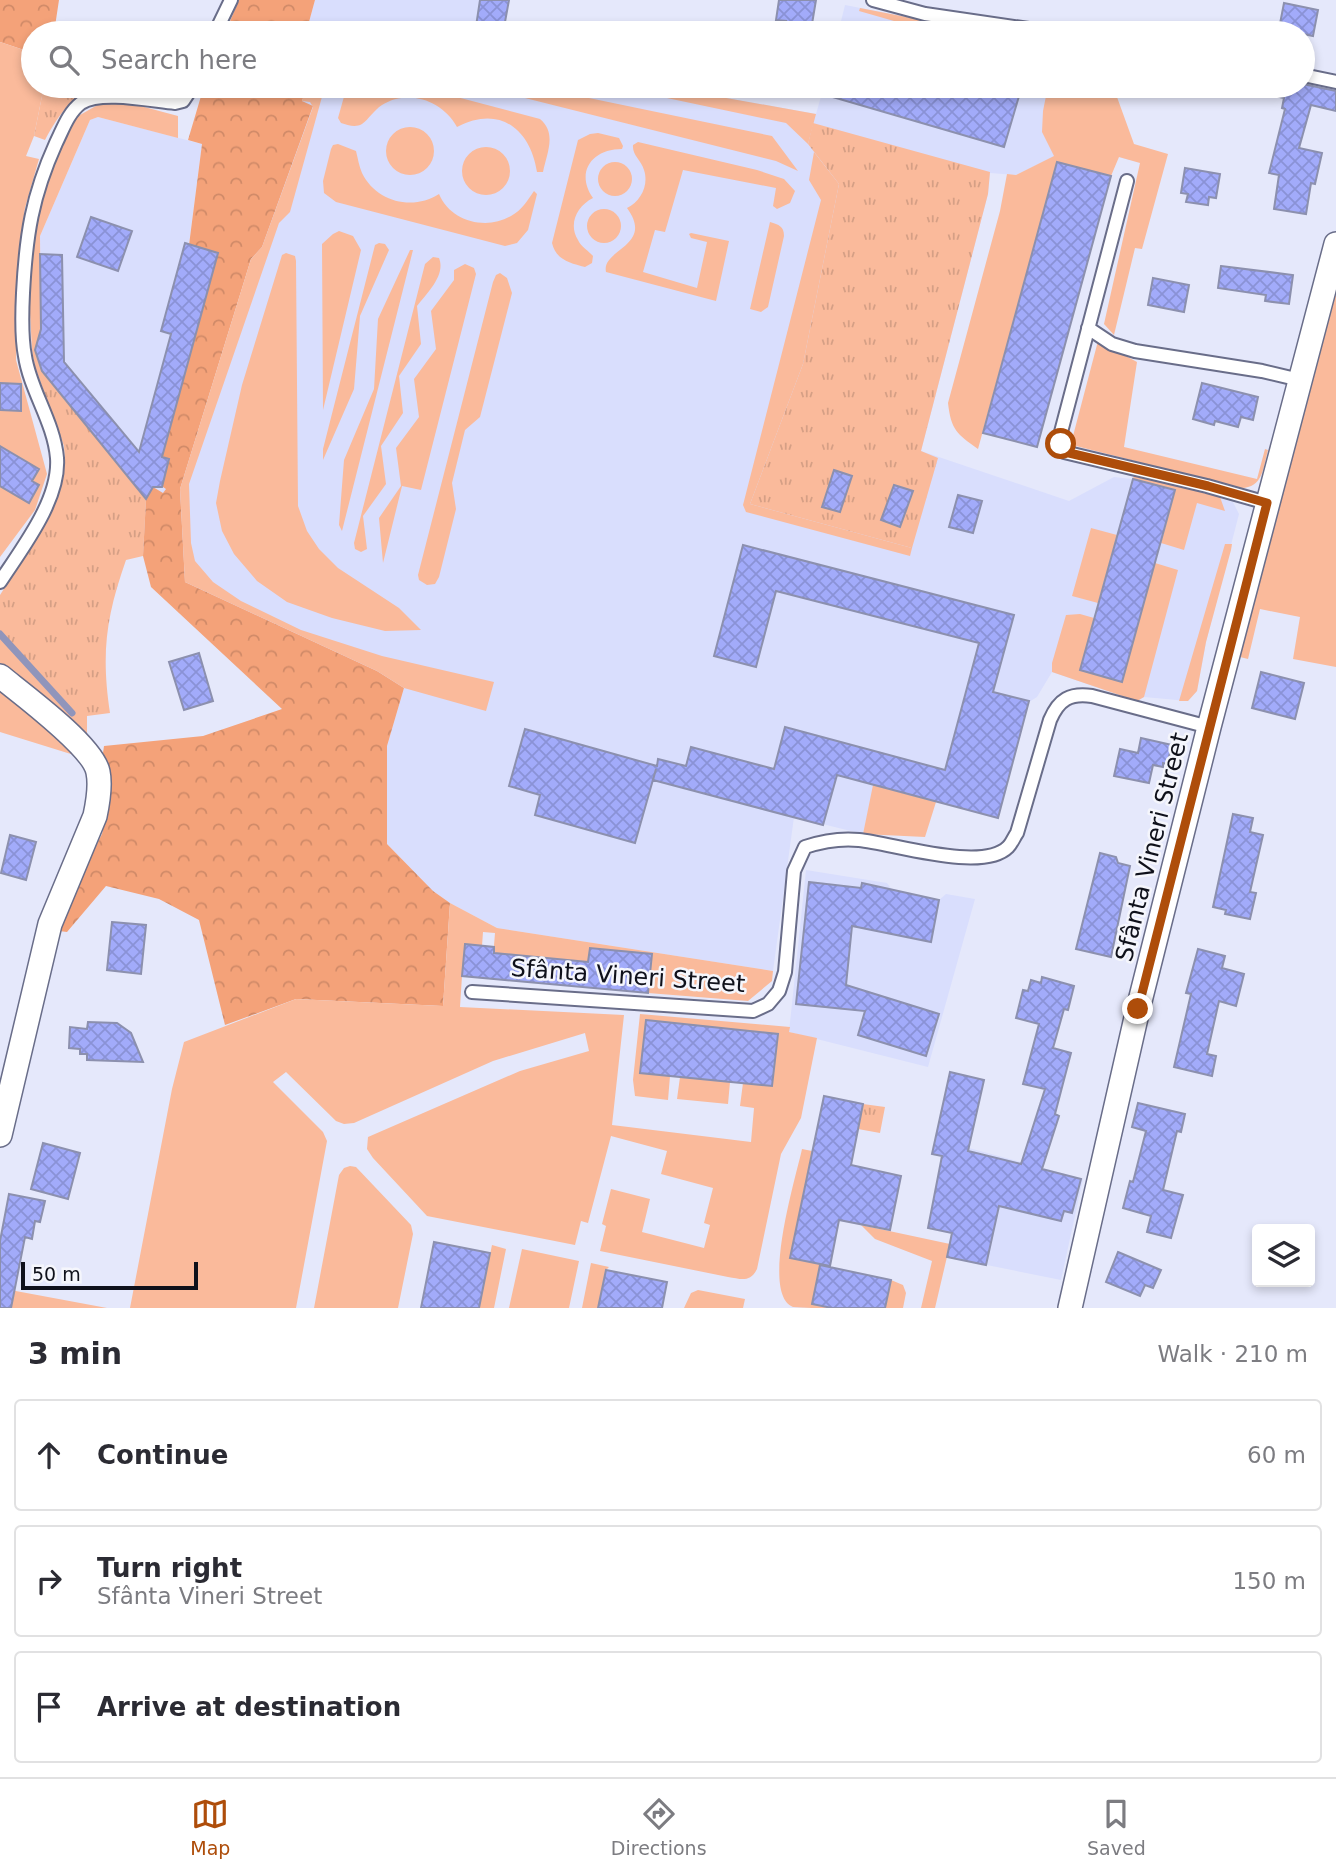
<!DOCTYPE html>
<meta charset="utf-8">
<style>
:root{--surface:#fff;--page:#f2f2f3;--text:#2b2b33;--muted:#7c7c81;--line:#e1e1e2;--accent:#ae4d0a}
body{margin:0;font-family:"DejaVu Sans",sans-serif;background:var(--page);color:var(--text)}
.controls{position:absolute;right:21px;bottom:21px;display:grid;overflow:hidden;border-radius:7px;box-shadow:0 4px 10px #0003}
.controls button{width:63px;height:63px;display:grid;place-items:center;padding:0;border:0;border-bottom:2px solid var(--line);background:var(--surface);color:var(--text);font:35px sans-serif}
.scale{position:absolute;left:21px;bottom:18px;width:177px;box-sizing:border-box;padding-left:7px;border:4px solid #0f111b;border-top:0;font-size:19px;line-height:24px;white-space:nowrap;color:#0f111b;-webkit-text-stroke:5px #f5f6fc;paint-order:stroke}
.stop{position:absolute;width:21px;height:21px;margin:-16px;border:5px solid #ae4d0a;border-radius:50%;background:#fff}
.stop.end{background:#ae4d0a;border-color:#fff;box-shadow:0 2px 7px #0008}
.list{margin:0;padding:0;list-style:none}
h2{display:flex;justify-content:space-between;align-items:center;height:91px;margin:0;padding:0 28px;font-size:30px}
h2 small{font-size:23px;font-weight:400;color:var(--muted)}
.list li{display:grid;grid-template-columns:46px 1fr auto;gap:21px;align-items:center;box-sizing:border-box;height:112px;margin:0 14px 14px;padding:0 14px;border:2px solid var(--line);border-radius:7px}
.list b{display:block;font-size:26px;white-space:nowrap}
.list p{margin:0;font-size:23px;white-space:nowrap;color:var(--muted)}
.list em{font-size:23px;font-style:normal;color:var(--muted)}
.icon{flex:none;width:38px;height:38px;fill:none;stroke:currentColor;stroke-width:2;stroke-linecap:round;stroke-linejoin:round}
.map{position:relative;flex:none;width:1336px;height:1308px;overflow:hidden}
.search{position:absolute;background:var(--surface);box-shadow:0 4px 10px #0003;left:21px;right:21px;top:21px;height:77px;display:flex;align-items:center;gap:18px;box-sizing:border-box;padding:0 24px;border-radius:38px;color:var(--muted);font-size:26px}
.sheet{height:469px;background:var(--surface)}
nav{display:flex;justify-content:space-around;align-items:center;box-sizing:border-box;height:98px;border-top:2px solid var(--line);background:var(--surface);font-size:19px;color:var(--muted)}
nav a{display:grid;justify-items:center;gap:4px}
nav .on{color:var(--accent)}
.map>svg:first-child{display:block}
</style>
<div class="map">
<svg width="1336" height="1308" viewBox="0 0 1336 1308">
<defs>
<pattern id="grass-tufts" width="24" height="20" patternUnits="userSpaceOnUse" patternTransform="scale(1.75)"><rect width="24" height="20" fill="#faba9b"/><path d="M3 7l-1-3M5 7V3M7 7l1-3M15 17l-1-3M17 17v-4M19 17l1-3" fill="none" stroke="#d59f85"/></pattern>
<pattern id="forest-crowns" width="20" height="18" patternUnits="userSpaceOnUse" patternTransform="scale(1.75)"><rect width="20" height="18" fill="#f4a279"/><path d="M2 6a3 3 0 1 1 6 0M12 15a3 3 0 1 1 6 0" fill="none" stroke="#d08a68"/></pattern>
<pattern id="building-cross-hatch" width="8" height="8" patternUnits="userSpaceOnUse" patternTransform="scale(1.75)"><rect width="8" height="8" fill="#a2abfa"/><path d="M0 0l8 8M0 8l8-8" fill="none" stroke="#8a92d6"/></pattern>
</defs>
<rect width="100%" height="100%" fill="#e5e8fb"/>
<path fill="#d9defd" d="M315,0H509L503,33H323L325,27L309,22Z
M845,5L989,33H838Z
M307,86H659L816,114L824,86H1113L1129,160L1119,157L1062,153L1016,175L990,173L988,194L921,451L1069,501L1114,477L1132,479L1134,475L1233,502L1239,514L1206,642L1197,691L1188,701L1144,697L1137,701L1052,672L1037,697L1029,702L998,818L874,785L863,834L794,817L773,971L497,928L450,903L433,891L387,844V746L404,688L185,582L180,489Z
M98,117L202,144L189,244L218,253L195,336L165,476L167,489L164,494L153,487L146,499L42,371L35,350L41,329L40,236L90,120Z
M806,870L887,883L893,891L939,900L946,894L975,899L928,1067L789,1032Z
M969,1148L1083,1179L1061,1280L947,1257Z"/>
<path fill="url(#grass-tufts)" d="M44,86H175C154,96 138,90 116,88C77,85 61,111 45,140L34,136Z
M813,123L990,172L988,194L921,451L938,458L912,548L750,504L803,364L839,184L808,144Z
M32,350H35L42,371L146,499L143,556L126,560C106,617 101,653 110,713L87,716V739L0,663V595L46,523L65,462L64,446L35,367Z
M863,1104L885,1107L880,1133L858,1129Z"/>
<path fill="url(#forest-crowns)" d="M0,0H59L54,33H33V53L0,42Z
M239,0H315L309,22L325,27L323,33H225Z
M204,86H307L302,101L313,106L262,247L251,259L180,489L185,582L377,671L404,688L387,746V844L433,891L450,903L443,1006L296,999L225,1025L199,920L159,899L106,886L67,932L59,931L86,865L102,834L109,803V769L103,753L104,746L203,736L282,709L151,587L143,556L146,499L153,487L163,493L166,489L157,483L165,476L169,460L162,457L218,253L189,245L202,144L188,140Z"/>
<path fill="#faba9b" d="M860,8L989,33H936L859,11Z
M0,42L33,53V86H44L34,136L26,156L39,159L25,208L21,237L16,360L47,474L35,510L0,557Z
M307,86H325L290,212L279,223L189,484L191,543L195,561L213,582L241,601L301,630L382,656L494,682L486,711L404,688L377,671L185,582L180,489L251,259L262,247L313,107L310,102L302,101Z
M347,86H415L540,119C557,133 547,153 543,172H537C530,128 499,105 457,127C442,100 408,89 382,105C374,110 369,119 362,124C355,128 348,125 341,123L338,118Z
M477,86H531L772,136L798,171L776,161Z
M610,86H659L816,114L808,144L786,123Z
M1048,86H1113L1134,144L1168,154L1142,249L1135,248L1114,335L1104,324L1140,163L1119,157L1111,176L1057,162L978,449C957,434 951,430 948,403L1000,211L1007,174L1016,175L1054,156L1042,132L1043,111Z
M101,103L133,104L178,116V138L98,117L90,120L40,236L41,329L35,350H32L29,295L32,250L39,201L73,119Z
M386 151a24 24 0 1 1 48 0a24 24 0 1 1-48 0Z
M598,133L619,138L623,146L622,149C592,149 575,172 593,198C577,206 568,224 578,240C581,247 589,251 593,256L592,263L585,267C570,263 556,260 552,243L578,140L590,134Z
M638,142L757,170L784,179L795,191L790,203L777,209L773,206L776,188L683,170L665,232L655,230L643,272L697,288L707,242L691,238L689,234L691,233L729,241L716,301L606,272C601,249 655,246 627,208C641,201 649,185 644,170C641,160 632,155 633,145Z
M338,144L356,151C358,159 359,166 362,173C376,202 413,211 439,194C450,221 486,231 511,216C522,210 527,201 534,191L537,194L528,230L517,243L505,246L336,202L324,193L323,181L331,149L333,145Z
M462 171a24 24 0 1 1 48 0a24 24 0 1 1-48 0Z
M814,152L839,184L803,364L750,504L912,548L910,556L746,512L743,505L821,200L809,180Z
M598 179a17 17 0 1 1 34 0a17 17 0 1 1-34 0Z
M587 226a17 17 0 1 1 34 0a17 17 0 1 1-34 0Z
M770,222C779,225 784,226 784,236L768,307L761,312L750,309Z
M339,231L353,236L361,250L323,410L322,244L333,234Z
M379,243L385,244L389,250L360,316L354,389L323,460V449L375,245Z
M410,250H413L342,531L339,525L344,460L374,389L378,319Z
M286,253L295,256L296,261L298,506L307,531L319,549L338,568L399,608L421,630L385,631L332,618L287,602L257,581L234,554L222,531L216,503L220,481L242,385L282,255Z
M433,257L439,258C446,275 427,293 417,306L421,344L399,376L403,413L381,446L386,484L363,516L367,549L361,552L355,549L354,543L425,264Z
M465,264L474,268L476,274L421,490L402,486L383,563L379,518L401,486L396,448L419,417L414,379L436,349L431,311L454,280V270Z
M500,273L507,278L512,293L480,417L465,430L452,483L456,509L439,577L435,584L427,585L419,580L418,575L493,282L496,275Z
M1334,296H1336V667L1293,659L1300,617L1260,609L1248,659L1236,656Z
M1098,341L1137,362L1124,447L1257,479L1265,449L1268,450C1263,468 1263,488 1241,488L1076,446L1073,436Z
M1134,475L1220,497L1225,511L1197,503L1184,550L1161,543L1175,491L1133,479Z
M1091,528L1117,535L1098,603L1072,596Z
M1225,544H1232L1231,550L1206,642L1197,691L1188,701H1179Z
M1155,563L1178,570L1144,697L1137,701L1052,672V663L1066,615L1080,614L1094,618L1080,670L1122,681Z
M0,685L70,747L74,755L0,732Z
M873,785L936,802L925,837L863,834Z
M450,903L497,928L773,971L772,981L748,1001L648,993L652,954L590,948L588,962L506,954L493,958L495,933L483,932L482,946L462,976L460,1007L624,1015L612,1125L751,1142L754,1108L740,1106L743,1083L772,1086L777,1034L646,1020L640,1072L670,1076L668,1100L635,1096L633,1080L640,1014L790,1027L789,1032L817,1038L801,1118L781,1154L757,1269C750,1283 741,1279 728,1277L600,1251L606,1226L602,1224L611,1189L650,1199L642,1232L704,1248L710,1225L704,1223L713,1188L661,1174L667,1151L611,1136L588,1223L581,1221L575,1245L427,1216L373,1158L367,1149L368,1137L520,1071L589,1051L585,1033L493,1061L354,1123L344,1124L336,1121L286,1072L273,1082L323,1132L327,1141L296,1308H130L172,1089L184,1042L296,999L443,1006Z
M680,1077L730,1082L728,1104L677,1099Z
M802,1149L812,1151L790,1257L820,1264L812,1304L832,1308C821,1308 803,1308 793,1307C760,1294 796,1177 802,1149Z
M350,1166L356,1167L411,1225L413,1234L398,1308H314L339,1175L344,1168Z
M861,1225L950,1244L935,1308H921L932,1261L875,1239Z
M492,1245L506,1249L494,1308H479Z
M522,1249L579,1261L569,1308H509Z
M591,1263L609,1267L606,1270L598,1308H582Z
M891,1280L903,1285L906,1293L903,1308H885Z
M5,1289L107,1308H0Z
M698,1290L745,1299L743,1308H684L691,1293Z"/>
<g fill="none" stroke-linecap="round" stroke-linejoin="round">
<path stroke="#9095bb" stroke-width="7" d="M0,634L72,713"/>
</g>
<path fill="url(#building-cross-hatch)" stroke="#8c90ae" stroke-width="2" d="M480,0H509L503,33H475Z
M779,0H816L811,30L785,26L786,21L776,20Z
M1284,3L1318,10L1313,36L1279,29Z
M1303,84L1336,91V111L1311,105L1299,148L1322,153L1315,184L1311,183L1306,214L1274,209L1279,175L1269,173L1285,109L1282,108L1284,98L1261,93L1262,86H1303Z
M812,86H1022L1004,147L812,91Z
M1057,162L1111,176L1037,447L983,433Z
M1185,168L1220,174L1216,198L1209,197L1208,205L1186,202L1188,194L1181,193Z
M91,217L132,231L118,271L77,257Z
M185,243L218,253L162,457L169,459L162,487H153L146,499L42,371L35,350L41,329L40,254L62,255L64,362L139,452L171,334L161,331Z
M1221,266L1293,275L1289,304L1265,301L1266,295L1218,288Z
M1153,278L1189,285L1184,312L1148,305Z
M0,383L21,384V411L0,410Z
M1202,383L1258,397L1253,420L1241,417L1238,427L1215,421L1214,425L1193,419Z
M0,446L39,469L32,481L39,485L29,503L0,486Z
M834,470L852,476L840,512L822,507Z
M1133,479L1175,490L1122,682L1080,670Z
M894,485L913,491L900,527L881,520Z
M958,495L982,501L973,533L949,527Z
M743,545L1014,615L993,692L1029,701L998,818L837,775L823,825L653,780L656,769L635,843L535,815L540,795L509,786L525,729L657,766L658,759L686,766L691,747L774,769L785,727L945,770L979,643L776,591L756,667L714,656Z
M199,653L213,701L184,710L169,662Z
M1261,672L1304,683L1295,719L1252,708Z
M1141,738L1172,745L1167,764L1163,763V767L1153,765L1149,783L1114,776L1120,749L1138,753Z
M1233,814L1253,818L1250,832L1263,835L1250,892L1256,893L1250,919L1225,914L1226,910L1213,907Z
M10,835L36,842L26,880L1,873Z
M1100,853L1116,857L1118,863L1130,866L1111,957L1076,949Z
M809,882L861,888L862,883L939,900L931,942L852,926L846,985L939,1014L926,1056L858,1035L865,1011L796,1004Z
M112,922L146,925L141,974L107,970Z
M465,944L494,947V953L588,962L590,948L652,954L648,993L462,976Z
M1198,949L1225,956L1222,968L1244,974L1236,1006L1219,1001L1207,1054L1216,1056L1212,1076L1174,1067L1191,994L1186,993Z
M1042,977L1074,986L1068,1010L1064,1009L1053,1048L1071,1053L1055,1114L1059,1116L1042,1169L1081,1179L1072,1213L1064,1211L1061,1221L999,1206L986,1265L947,1257L952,1233L928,1228L942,1156L932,1154L950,1072L984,1080L968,1151L1021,1164L1045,1089L1023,1084L1039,1024L1016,1018L1023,990L1028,991L1031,980L1041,983Z
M646,1020L778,1034L772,1086L640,1073Z
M88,1022L117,1023L131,1033L143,1062L87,1060V1054H80V1049L69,1048L70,1027L87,1029Z
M824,1096L863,1104L851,1165L901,1176L890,1230L839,1220L830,1266L790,1258Z
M1138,1103L1185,1114L1181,1132L1177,1131L1163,1190L1183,1195L1171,1238L1147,1232L1151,1216L1123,1208L1130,1181L1133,1182L1146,1131L1132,1127Z
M43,1143L80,1153L68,1199L31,1189Z
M9,1194L45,1201L40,1222L35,1221L32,1239L25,1237L11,1308H0V1241Z
M434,1242L490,1253L479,1308H421Z
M1118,1252L1161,1270L1153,1288L1145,1285L1140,1296L1106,1282Z
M820,1265L891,1280L885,1308H832L812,1304Z
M606,1270L667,1282L662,1308H598Z"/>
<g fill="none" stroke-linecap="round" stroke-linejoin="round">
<g stroke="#696d89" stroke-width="16">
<path id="lane" d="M873,0L925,14L1056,33
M215,33L231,0
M1303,75L1336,82
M1127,181L1061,432V444L1064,452L1207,486L1267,503
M1088,328L1112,344L1135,351L1262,371L1300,380
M0,582C22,548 60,500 57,458C54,422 30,390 25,356C21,336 22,313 23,293C26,235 32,196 56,143C63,129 68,113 81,103C101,90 152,101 175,103L183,101L193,86
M472,992L753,1011L768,1004L779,991L785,972L794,871L805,847C823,841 839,838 859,840C892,843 982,873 1008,847C1012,843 1014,837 1017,833L1050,720C1059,699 1070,693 1092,696L1209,727"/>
</g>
<g stroke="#696d89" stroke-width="26">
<path id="street" d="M0,676C22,694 93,746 98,772C101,786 98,802 95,816L50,924L0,1135
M1070,1308L1138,1009L1209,727L1336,244"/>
</g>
<use href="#lane" stroke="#fff" stroke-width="12"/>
<use href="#street" stroke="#fff" stroke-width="23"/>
</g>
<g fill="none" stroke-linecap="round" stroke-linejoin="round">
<path stroke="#ae4d0a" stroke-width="9" d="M1061,444L1065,452L1208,486L1267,503L1138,1009"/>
</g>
<g text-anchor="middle" stroke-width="5" stroke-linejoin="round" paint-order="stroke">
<g font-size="24" fill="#0f111b" stroke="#f5f6fc">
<text transform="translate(1152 847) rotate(-76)" y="8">Sfânta Vineri Street</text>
<text transform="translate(628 976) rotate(4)" y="8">Sfânta Vineri Street</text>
</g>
</g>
</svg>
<div class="controls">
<button><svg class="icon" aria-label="layers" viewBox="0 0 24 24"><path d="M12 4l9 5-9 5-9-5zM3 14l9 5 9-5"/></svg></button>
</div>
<div class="scale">50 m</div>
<div class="stop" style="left:1061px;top:444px"></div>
<div class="stop end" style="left:1138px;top:1009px"></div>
<div class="search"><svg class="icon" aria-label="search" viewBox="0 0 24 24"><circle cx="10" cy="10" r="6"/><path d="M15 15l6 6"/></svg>Search here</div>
</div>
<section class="sheet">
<h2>3 min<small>Walk · 210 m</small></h2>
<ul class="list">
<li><svg class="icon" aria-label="ahead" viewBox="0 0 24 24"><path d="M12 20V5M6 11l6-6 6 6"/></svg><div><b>Continue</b></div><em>60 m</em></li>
<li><svg class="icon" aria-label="right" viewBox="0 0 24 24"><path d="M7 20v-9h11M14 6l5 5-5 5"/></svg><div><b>Turn right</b><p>Sfânta Vineri Street</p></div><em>150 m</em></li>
<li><svg class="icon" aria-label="arrive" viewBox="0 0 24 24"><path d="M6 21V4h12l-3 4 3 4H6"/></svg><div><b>Arrive at destination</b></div></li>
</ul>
</section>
<nav>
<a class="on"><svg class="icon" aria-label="map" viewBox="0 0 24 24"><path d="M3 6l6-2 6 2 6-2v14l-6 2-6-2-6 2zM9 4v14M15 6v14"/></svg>Map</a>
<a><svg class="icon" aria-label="directions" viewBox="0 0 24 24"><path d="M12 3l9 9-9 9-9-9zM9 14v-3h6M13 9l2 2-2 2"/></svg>Directions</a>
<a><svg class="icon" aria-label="saved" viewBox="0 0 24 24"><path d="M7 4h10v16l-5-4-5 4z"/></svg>Saved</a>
</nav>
